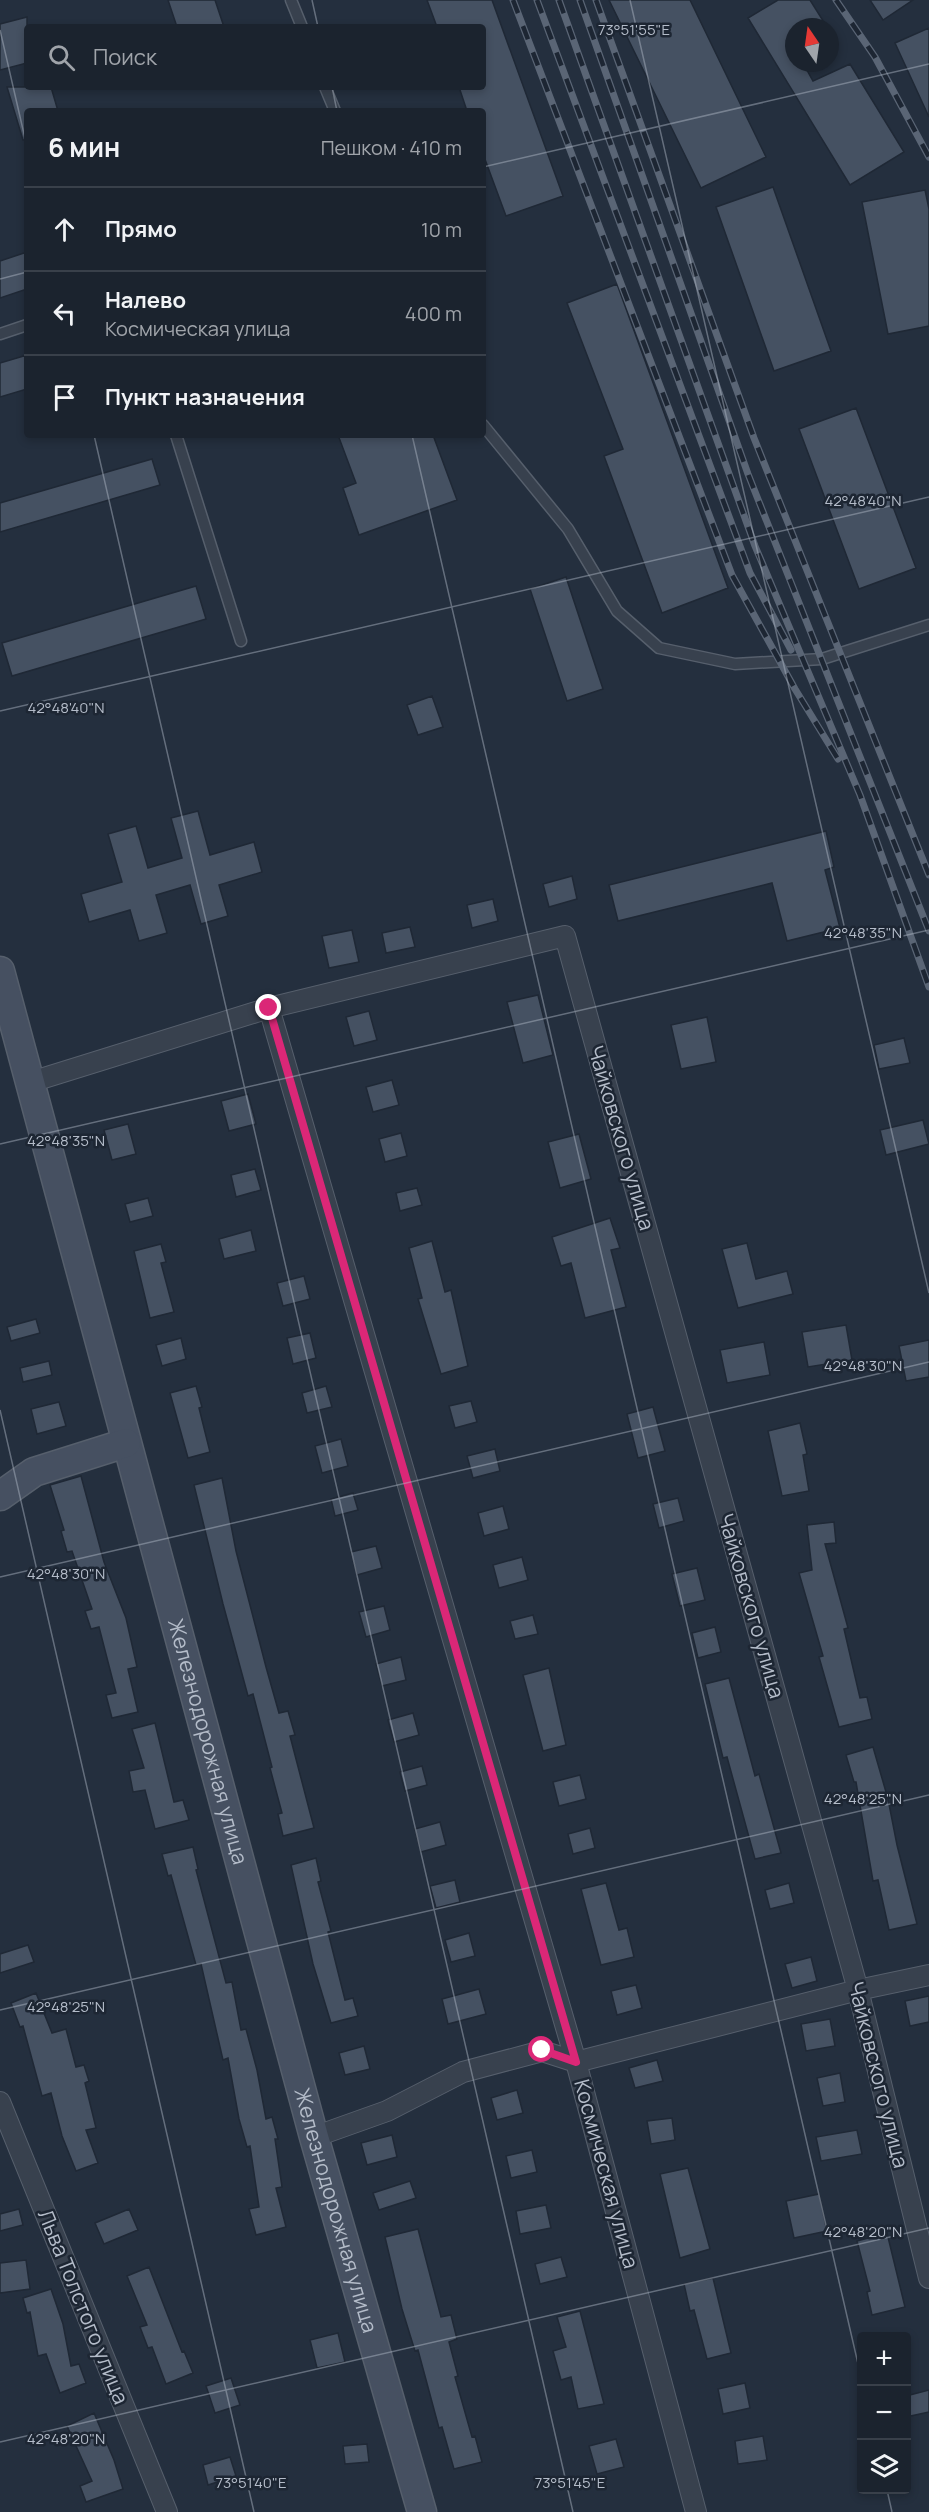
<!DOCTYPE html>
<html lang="ru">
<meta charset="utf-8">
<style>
:root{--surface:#1b232e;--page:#242b36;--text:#f1f3f6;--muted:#a0a4aa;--line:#39404a}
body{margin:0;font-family:Manrope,sans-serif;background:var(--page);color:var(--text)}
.controls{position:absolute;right:18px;bottom:18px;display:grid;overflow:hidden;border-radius:6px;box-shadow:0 3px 9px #0003}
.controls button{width:54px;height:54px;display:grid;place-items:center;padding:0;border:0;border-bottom:2px solid var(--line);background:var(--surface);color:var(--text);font:30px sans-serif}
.compass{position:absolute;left:785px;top:18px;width:54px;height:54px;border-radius:50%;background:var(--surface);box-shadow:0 3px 9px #0003;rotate:347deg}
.stop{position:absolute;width:18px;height:18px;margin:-14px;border:4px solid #db2777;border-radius:50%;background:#fff}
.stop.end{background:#db2777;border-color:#fff;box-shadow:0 2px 6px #0008}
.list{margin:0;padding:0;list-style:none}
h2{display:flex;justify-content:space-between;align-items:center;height:78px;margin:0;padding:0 24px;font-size:26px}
h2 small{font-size:20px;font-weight:400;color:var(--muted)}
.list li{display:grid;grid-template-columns:39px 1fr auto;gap:18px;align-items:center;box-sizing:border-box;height:84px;padding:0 24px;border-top:2px solid var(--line)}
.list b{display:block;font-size:22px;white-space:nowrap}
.list p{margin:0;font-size:20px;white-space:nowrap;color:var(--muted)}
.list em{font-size:20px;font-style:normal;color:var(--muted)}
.icon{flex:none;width:33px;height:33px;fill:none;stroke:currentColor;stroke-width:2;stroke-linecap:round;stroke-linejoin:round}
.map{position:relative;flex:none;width:929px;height:2512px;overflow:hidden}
.search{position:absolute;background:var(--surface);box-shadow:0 3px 9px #0003;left:24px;top:24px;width:462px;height:66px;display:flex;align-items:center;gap:15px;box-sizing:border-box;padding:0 21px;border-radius:6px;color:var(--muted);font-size:22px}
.panel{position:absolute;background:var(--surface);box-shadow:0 3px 9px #0003;left:24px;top:108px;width:462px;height:330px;border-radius:6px}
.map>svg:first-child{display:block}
</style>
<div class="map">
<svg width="929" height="2512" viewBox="0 0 929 2512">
<rect width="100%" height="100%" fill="#242f3e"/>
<path fill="#455162" stroke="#1f2835" stroke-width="1.5" d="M168,0H215L224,27H177Z
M427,0H492L563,196L506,216L483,154V111H467L459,87H483V27H437Z
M609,0H690L766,157L701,188Z
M778,0H810L827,27H794V63H803L813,81L850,64L904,152L850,185L748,18Z
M870,0H913L883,20Z
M27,17V63L0,70V24Z
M929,28V117L895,43Z
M7,87H51L58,111H27V140H23Z
M773,187L831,351L774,371L716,207Z
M925,190L929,209V326L888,334L862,202Z
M27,252V289L0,298V261Z
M617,284L728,588L662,613L604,456L623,449L567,303Z
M27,355V389L0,397V363Z
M856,408L916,568L859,589L799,429Z
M338,435H433L457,500L359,535L343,488L356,483Z
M152,459L160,485L0,532V503Z
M566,577L603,689L567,701L530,589Z
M196,586L206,619L12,676L2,643Z
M432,696L443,727L418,735L407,705Z
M198,811L210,855L254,842L262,872L219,885L228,916L201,924L190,885L156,895L167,933L139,941L130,910L89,922L81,894L122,882L108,834L136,826L148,868L182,858L171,818Z
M826,831L834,867L825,870L840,928L787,941L772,883L618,921L609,885Z
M572,876L577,899L549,907L543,884Z
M493,899L498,921L472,928L467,905Z
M410,927L415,947L386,953L382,933Z
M352,930L359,962L329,968L322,936Z
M538,995L553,1055L523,1063L507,1002Z
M369,1011L377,1040L354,1046L346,1017Z
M707,1017L716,1062L681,1069L671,1025Z
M904,1038L910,1063L879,1069L874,1045Z
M392,1080L399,1105L373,1112L366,1087Z
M248,1094L256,1124L229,1131L221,1101Z
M923,1120L929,1144L886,1155L880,1130Z
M128,1124L136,1154L112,1160L104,1130Z
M401,1133L407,1156L385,1162L379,1139Z
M579,1134L591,1179L560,1188L548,1142Z
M255,1169L261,1190L236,1197L231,1175Z
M417,1188L422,1205L400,1211L396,1193Z
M148,1198L153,1216L130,1222L125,1204Z
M610,1218L620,1248L611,1250L626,1307L585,1318L571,1263L561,1266L552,1237Z
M251,1230L256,1251L224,1259L219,1239Z
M432,1241L445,1292L451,1290L468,1366L441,1374L418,1299L422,1298L409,1248Z
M747,1243L756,1279L787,1271L793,1294L738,1308L722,1249Z
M161,1244L166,1262L161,1263L174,1312L150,1318L134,1251Z
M304,1276L310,1299L283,1306L277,1283Z
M36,1319L40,1333L11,1341L7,1327Z
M846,1325L852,1360L808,1367L802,1332Z
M310,1333L316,1358L293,1364L287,1338Z
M181,1338L186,1359L162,1366L156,1345Z
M929,1340V1377L906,1381L899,1346Z
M764,1342L770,1375L727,1383L720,1350Z
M49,1361L52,1375L23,1382L20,1368Z
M196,1386L202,1407L199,1408L210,1452L188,1458L170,1393Z
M326,1386L332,1407L307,1413L302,1393Z
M471,1401L477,1422L455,1428L449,1406Z
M59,1402L66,1426L37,1434L31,1409Z
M653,1407L665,1451L638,1458L627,1414Z
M800,1423L807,1454L803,1455L809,1491L782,1496L768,1431Z
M341,1439L348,1466L322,1473L315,1446Z
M495,1449L500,1471L473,1478L467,1456Z
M81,1476L104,1562L126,1618L137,1667L128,1669L138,1712L112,1718L106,1695L116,1693L99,1627L91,1629L85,1611L92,1609L72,1551L67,1552L61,1531L64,1530L50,1485Z
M222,1478L236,1551L266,1667L279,1713L288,1711L295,1735L290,1736L314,1828L283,1836L278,1814L282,1813L270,1768L272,1767L253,1694L248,1696L223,1604L194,1485Z
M353,1493L358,1510L335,1516L331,1499Z
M678,1498L684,1521L659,1528L653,1504Z
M503,1506L509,1529L484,1536L478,1513Z
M834,1522L836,1543L825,1544L848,1628L844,1629L860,1698L867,1697L872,1719L839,1727L819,1657L823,1656L799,1573L812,1570L807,1525Z
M376,1546L382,1568L357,1575L351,1552Z
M522,1557L528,1580L499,1588L493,1565Z
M697,1568L705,1600L680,1606L672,1574Z
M384,1606L390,1630L366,1637L359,1612Z
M533,1615L538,1634L515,1639L510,1621Z
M715,1627L721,1652L698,1658L692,1633Z
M401,1657L406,1680L382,1686L376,1664Z
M549,1668L566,1745L543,1751L523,1675Z
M729,1678L755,1776L759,1774L781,1853L755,1859L727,1757L723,1758L705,1684Z
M413,1713L419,1735L394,1742L388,1720Z
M155,1723L174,1802L183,1800L189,1820L155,1829L145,1790L133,1792L129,1771L144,1768L132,1729Z
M873,1747L888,1799L897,1845L917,1924L889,1930L878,1880L873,1881L856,1782H854L846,1755Z
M422,1766L427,1785L405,1791L400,1772Z
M580,1775L586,1799L559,1806L553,1782Z
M440,1822L446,1845L421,1852L415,1829Z
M590,1828L595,1848L573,1854L568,1834Z
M193,1847L198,1869L196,1870L226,1983L232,1982L241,2030L246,2029L257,2070L266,2119L272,2117L278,2139H275L282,2187L276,2188L286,2227L256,2235L249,2209L259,2207L250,2146L247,2147L239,2119L228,2058L223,2060L201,1964L196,1965L171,1875L168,1876L162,1854Z
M316,1858L321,1881L318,1882L331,1931L328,1932L345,2000L353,1998L358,2016L331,2023L313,1964L291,1865Z
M455,1880L460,1902L436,1908L430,1886Z
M606,1883L619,1930L627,1928L634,1957L601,1965L581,1889Z
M789,1883L794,1903L770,1909L765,1890Z
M469,1933L475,1956L451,1962L445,1940Z
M28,1945L34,1962L0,1973V1954Z
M811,1957L817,1981L792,1988L785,1964Z
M636,1985L642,2008L617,2015L611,1991Z
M479,1989L486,2014L448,2024L442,1999Z
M36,1993L52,2033L66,2029L76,2067L84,2065L89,2081L85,2083L96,2128L86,2130L98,2163L76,2171L62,2136L51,2093L42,2096L23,2026L20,2027L11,2003Z
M929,1996V2022L910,2026L905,2001Z
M830,2019L835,2046L806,2051L801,2024Z
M364,2046L370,2069L345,2075L339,2053Z
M657,2060L663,2081L635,2088L629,2068Z
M840,2073L845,2102L823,2106L817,2078Z
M517,2090L523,2113L497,2120L491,2098Z
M672,2118L675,2140L651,2144L647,2121Z
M857,2130L862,2154L821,2161L816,2137Z
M392,2135L397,2157L367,2165L361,2143Z
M532,2150L537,2172L511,2178L506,2156Z
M688,2168L710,2249L680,2258L660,2174Z
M410,2181L416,2198L379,2210L373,2193Z
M819,2194L827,2231L794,2238L786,2201Z
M546,2205L551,2228L520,2234L516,2211Z
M19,2209L23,2225L0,2231V2214Z
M129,2209L138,2230L104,2244L95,2223Z
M418,2229L441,2317L451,2315L457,2339L449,2342L458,2376L455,2377L472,2437L475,2436L482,2462L454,2469L442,2427L439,2428L418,2350L415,2351L402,2309L385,2237Z
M887,2233L905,2307L872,2315L867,2292L870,2291L857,2241Z
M561,2257L567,2277L540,2284L535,2264Z
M26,2260L30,2289L0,2293V2263Z
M149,2267L182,2352L184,2351L193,2373L166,2384L152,2347L148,2348L140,2327L147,2325L127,2276Z
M713,2278L731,2353L707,2359L694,2310L690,2311L684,2284Z
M51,2289L63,2324L71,2366L79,2364L86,2383L60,2393L46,2354L38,2356L30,2312L27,2313L23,2298Z
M580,2311L604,2404L578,2409L571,2377L561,2380L553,2351L566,2347L557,2317Z
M338,2333L345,2362L317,2368L310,2340Z
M231,2378L240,2405L215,2413L206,2386Z
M745,2383L750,2408L723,2414L718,2389Z
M929,2390V2412L906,2417V2396Z
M94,2413L114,2460L123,2489L86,2502L80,2486L92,2481L67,2426Z
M763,2436L767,2460L738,2464L735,2441Z
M616,2439L624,2467L597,2474L589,2446Z
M367,2444L369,2462L345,2464L343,2446Z
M230,2457L236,2476L208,2485L203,2465Z"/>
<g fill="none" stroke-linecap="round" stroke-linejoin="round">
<g stroke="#565f6c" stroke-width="13">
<path id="lane" d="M291,0L302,27
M325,87L335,111
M0,334L27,325
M483,425L568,529L617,611L659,648L735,664L822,659L929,625
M176,435L241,641"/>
</g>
<g stroke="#565f6c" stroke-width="22">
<path id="street" d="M269,1008L576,2062L696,2512
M31,1082L269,1008L565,936L858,1990L929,2278
M0,2102L167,2512
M314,2137L387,2111L463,2072L542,2051L576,2062L858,1990L929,1975"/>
</g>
<g stroke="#565f6c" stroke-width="31">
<g id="secondary">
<path id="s1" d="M0,971L314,2137L422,2512"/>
<path d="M0,1496L34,1472L126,1443"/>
</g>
</g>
<use href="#lane" stroke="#38414e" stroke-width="10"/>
<use href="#street" stroke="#38414e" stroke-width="20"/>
<use href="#secondary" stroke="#465061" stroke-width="28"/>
<g stroke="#5a6575" stroke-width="7">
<path id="rail" d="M513,0L732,575L795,689L838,759
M537,0L750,573L791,650
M559,0L755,546L860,795L929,987
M580,0L748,474L929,931
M596,0L754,438L929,875
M836,0L875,57L929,157"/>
</g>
<use href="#rail" stroke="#1d2633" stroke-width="4.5" stroke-dasharray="14" stroke-linecap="butt"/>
</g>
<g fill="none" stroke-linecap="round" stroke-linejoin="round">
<path stroke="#db2777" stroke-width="8" d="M269,1008L576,2062L542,2050"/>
</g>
<path fill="none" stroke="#b4bcc9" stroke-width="1.5" stroke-opacity="0.45" d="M312,0L318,27M630,0L929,1293M0,30L27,147M332,87L337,111M483,167L929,64M0,279L27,272M94,435L573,2512M412,435L862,2381M0,711L929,497M0,1144L929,930M0,1410L254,2512M0,1577L929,1362M0,2010L929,1795M0,2442L929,2228M887,2490L892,2512"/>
<g text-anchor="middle" stroke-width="5" stroke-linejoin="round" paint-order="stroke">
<g font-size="21" fill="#b4bcc9" stroke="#1d2633">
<text transform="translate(621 1138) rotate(74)" y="7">Чайковского улица</text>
<text transform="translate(751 1606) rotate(74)" y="7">Чайковского улица</text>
<text dy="7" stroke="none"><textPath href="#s1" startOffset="798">Железнодорожная улица</textPath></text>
<text transform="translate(878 2075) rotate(76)" y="7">Чайковского улица</text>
<text transform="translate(606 2174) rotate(75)" y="7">Космическая улица</text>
<text dy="7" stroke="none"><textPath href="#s1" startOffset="1284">Железнодорожная улица</textPath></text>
<text transform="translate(83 2307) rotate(68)" y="7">Льва Толстого улица</text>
</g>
</g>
<g font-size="15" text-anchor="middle" fill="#b4bcc9" stroke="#1d2633" stroke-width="5" stroke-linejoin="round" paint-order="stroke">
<text x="634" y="35">73°51'55"E</text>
<text x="863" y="506">42°48'40"N</text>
<text x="66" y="713">42°48'40"N</text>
<text x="863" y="938">42°48'35"N</text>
<text x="66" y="1146">42°48'35"N</text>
<text x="863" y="1371">42°48'30"N</text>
<text x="66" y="1579">42°48'30"N</text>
<text x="863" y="1804">42°48'25"N</text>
<text x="66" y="2012">42°48'25"N</text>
<text x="863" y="2237">42°48'20"N</text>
<text x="66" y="2444">42°48'20"N</text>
<text x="251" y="2488">73°51'40"E</text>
<text x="570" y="2488">73°51'45"E</text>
</g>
</svg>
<div class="controls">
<button>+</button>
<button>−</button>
<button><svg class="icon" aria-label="layers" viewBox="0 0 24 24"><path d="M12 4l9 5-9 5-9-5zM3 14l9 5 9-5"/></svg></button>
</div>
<svg class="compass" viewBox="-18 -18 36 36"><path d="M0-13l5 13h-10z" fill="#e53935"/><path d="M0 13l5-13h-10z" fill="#a0a4aa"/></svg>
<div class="stop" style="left:542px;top:2050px"></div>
<div class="stop end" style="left:269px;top:1008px"></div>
<div class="search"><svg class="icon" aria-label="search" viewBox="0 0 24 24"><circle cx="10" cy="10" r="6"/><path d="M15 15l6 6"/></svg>Поиск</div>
<section class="panel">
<h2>6 мин<small>Пешком · 410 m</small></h2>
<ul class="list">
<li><svg class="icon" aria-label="ahead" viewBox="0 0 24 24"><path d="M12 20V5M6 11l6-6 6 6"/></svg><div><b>Прямо</b></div><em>10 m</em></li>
<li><svg class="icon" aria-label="left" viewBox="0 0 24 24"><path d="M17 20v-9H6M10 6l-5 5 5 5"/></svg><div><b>Налево</b><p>Космическая улица</p></div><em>400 m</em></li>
<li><svg class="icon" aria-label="arrive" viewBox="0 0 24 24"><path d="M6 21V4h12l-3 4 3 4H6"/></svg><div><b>Пункт назначения</b></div></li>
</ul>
</section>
</div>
